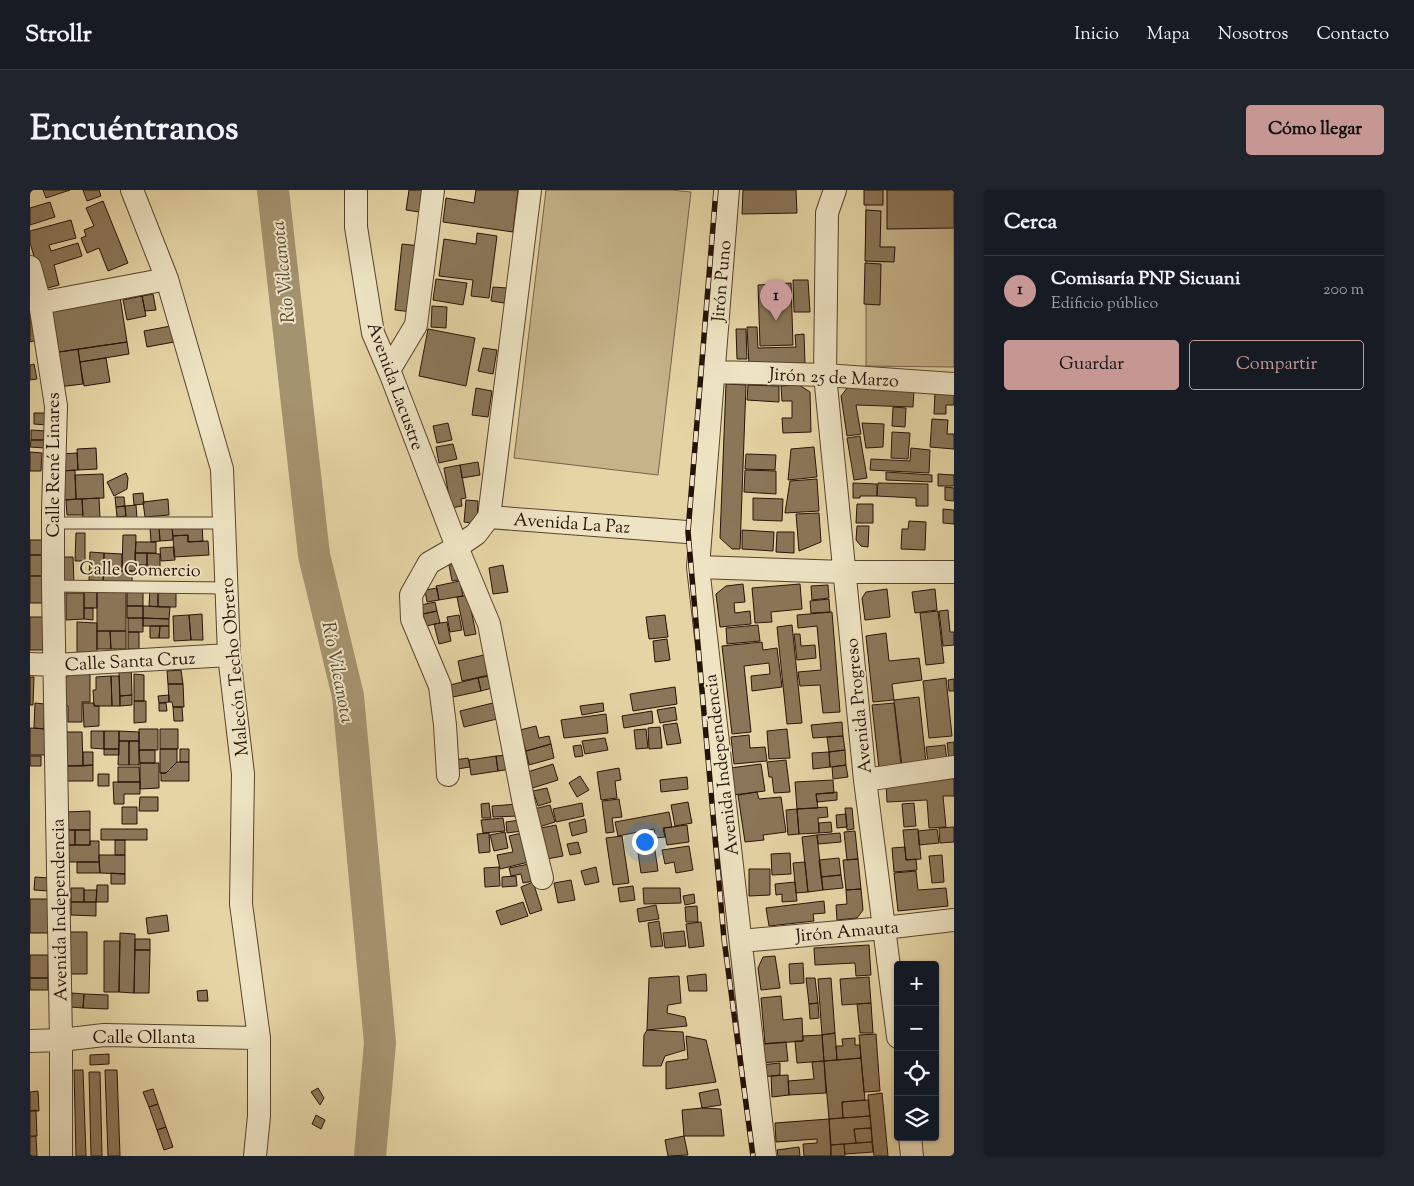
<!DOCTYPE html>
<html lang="es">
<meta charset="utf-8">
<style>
:root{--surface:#171b24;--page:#20242c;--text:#f1f3f6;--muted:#9ea1a6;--line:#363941;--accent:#c59692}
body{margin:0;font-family:"Sorts Mill Goudy",serif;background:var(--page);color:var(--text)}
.controls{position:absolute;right:15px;bottom:15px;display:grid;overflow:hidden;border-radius:5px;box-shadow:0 1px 4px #0004}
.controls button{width:45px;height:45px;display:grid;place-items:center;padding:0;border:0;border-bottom:1px solid var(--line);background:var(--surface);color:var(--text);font:25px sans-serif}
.you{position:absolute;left:614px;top:651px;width:18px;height:18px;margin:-12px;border:4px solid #fff;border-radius:50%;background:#1a73e8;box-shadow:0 0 0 8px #1a73e833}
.badge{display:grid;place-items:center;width:32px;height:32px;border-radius:50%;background:var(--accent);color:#111;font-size:16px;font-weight:700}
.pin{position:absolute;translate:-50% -41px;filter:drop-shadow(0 1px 2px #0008)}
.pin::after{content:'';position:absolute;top:26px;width:18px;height:15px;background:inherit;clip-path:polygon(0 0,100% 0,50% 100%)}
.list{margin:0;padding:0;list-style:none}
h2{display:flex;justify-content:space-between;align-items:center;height:65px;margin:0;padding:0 20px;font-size:21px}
h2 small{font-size:16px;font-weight:400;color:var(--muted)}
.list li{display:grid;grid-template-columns:32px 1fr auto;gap:15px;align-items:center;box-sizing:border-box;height:70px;padding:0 20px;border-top:1px solid var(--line)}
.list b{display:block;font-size:19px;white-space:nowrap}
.list p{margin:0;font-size:16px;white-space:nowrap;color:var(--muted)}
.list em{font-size:16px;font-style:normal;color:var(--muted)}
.actions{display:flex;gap:10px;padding:15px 20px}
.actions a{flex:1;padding:11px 0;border:1px solid var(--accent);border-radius:5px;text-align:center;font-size:18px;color:var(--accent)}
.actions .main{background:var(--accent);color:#111}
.icon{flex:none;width:28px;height:28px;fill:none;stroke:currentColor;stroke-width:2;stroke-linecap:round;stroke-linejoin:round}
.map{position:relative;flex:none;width:924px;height:966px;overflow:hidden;border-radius:5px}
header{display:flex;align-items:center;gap:30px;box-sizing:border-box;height:70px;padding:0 25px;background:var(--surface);border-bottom:1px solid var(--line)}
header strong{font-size:24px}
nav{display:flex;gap:28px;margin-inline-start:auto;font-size:18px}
.intro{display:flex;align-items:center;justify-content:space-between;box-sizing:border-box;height:120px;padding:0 30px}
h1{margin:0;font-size:35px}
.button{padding:12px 22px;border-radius:5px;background:var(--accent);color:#111;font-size:18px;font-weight:700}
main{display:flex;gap:30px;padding:0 30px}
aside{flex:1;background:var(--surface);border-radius:5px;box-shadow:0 1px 4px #0004}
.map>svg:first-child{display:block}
</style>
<header>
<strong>Strollr</strong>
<nav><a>Inicio</a><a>Mapa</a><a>Nosotros</a><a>Contacto</a></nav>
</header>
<div class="intro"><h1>Encuéntranos</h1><a class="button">Cómo llegar</a></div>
<main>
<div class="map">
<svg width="924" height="966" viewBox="0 0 924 966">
<rect width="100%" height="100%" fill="#e5d5a5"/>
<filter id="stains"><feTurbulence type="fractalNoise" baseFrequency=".004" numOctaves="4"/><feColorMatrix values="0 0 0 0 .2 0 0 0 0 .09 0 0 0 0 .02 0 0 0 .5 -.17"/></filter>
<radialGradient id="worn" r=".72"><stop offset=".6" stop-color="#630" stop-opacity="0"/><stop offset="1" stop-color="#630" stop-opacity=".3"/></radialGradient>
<path fill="#c5b48a" stroke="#766348" d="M516,0H641L661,2L628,285L484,268Z
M836,0H924V177L836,176Z"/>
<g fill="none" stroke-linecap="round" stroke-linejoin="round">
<path stroke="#a4936f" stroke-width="32" d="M243,0L284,365L318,506L350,853L340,966"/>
</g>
<path fill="#8a7759" stroke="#271207" d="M13,0H40L16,8Z
M53,0H69L71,6L57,11Z
M379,0H399L396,23L376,20Z
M446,0H488L483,42L413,32L416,8L444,13Z
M713,0H766L767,23L712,24Z
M834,0H853V15H834Z
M857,0H924V38L857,39Z
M73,11L98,73L78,81L69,58L57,63L51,48L56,46L54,40L64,36L56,18Z
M20,12L25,27L0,35V18Z
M836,20L851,21L850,57H865L864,72L835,71Z
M41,30L46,48L19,55L21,61L48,53L52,66L24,75L29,95L14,99L0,53V41Z
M447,43L467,46L459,108L441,106L443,90L409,86L414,49L446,54Z
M372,54L390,56L382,122L365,120Z
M835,73L851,74L850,115L834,114Z
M406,89L437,93L433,115L403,110Z
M763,90H778L780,122H764Z
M761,93L763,155L730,156L728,95Z
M463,97L477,98L474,113L461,111Z
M123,104L126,120L115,121L112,106Z
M112,106L116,126L97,130L93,110Z
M90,107L97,152L23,163L16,118Z
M402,116L417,117L416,138L401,137Z
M2,124L7,150L0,152V125Z
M141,136L144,152L117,157L114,141Z
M717,137H727L728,158L766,157L765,145L774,144L775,173L719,175Z
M398,139L445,148L436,196L389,186Z
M706,139H716L717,169H707Z
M97,152L99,164L50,172L48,159Z
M453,158L467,160L463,184L448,181Z
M48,159L53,194L28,197L23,163Z
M76,168L80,192L54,196L50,172Z
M4,174L7,189L0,190V175Z
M696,194L716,195L710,359H702L690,348Z
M718,195L749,196V212L717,210Z
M769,195L780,202L781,242L753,243L752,228H762V211H752L751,196Z
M818,197L884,200L883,217L826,215L831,244L817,246L811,206Z
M446,198L462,201L458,227L442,225Z
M905,201L924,202V215H916V224H904Z
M863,217L876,218L875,237L862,236Z
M4,223H17V235L4,234Z
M902,229L918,230L917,244H924V259L900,257Z
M418,233L422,250L407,253L403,236Z
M832,233L854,234L853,257L836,258Z
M1,240L16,241V250H1Z
M862,242L880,243L878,269L861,268Z
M830,246L837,288L824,290L817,248Z
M1,250H16L15,258L0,257Z
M423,254L427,269L409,273L406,257Z
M784,257L787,287L758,290L761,259Z
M66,258L67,279L48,280L47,259Z
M881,258L900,260L899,283L840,280L841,269L880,271Z
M0,262L12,263L11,281H0Z
M47,263L48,280L32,281L31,264Z
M716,264L746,265L745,280L715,279Z
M448,272L450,285L432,288L430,275Z
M430,275L436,308L431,309L432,316L421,318L414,278Z
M45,280L46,309L33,310L32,281Z
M715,280L746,281V304L714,302Z
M856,282L902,285V292L856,290Z
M96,283L98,288L97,299L84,306L77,292Z
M73,284L74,308L46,309L45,285Z
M908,284L924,285V296H908Z
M787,289L789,321L755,323L760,291Z
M823,293L847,294V306H830V308H823Z
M848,293L898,294V316H886V308L847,306Z
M915,297L924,298V311L915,310Z
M113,303L114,314L104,315L103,304Z
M85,307H94L95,316L86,317Z
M69,308L70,328L53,329L52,309Z
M723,308L753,309L752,331L723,330Z
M52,309L53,325H37L36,310Z
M138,309L139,325L115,327L113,312Z
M436,310L448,311L447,334L434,332Z
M827,314H843V333H826Z
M106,315L107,329H96L95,316Z
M95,316L96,326L87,327L86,317Z
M913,319L924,320V334L913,333Z
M789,323L791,352L769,361L766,324Z
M879,331L896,332L895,360L871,359L872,339H878Z
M172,335L173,351L158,352V345L143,346L142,337Z
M827,336H839L838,357L831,356L826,350Z
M129,337H142L143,350L130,351Z
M129,337L130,351L121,352L120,338Z
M712,340L744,342L743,361L712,359Z
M747,342H764V363L746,362Z
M46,343H55V371H45Z
M93,345H106L105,381H92Z
M158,345V352L178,351L179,365L144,367L143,346Z
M0,350H16V365H0Z
M106,352H126V363H105Z
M144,357L145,370L131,371L130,358Z
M60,362L74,363L73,391L59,390Z
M74,363L92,364V381L74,380Z
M105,363H117V375H105Z
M117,363L130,364V378H117Z
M0,365H13V386H0Z
M32,367H43L44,394H32Z
M431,373L434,389L422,391L419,375Z
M473,375L478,402L463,404L459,378Z
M74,380L102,381V396L73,395Z
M0,386H13L14,413H0Z
M430,391L433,406L409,410L406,396Z
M713,394L715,412L704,413L705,423L720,421L721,434L690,437L686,404L696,396Z
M770,394L772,419L741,422L742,432L725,433L722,398Z
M798,395L799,408L782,410L781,396Z
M407,398L409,410L397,412L395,400Z
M120,399H128V417L119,416Z
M128,399H146V417H128Z
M857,399L860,427L835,430L832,408L836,402Z
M905,399L907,420L885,423L882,402Z
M54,400H67V418H54Z
M67,400H96V441H67Z
M97,400L113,401V416H97Z
M36,403H54V429L36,430Z
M438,405L446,444L435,446L427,407Z
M799,409L800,422L781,423L780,411Z
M405,412L407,421L393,424L391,415Z
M97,416H113V428H97Z
M113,416L140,417L139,429L113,428Z
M54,418H63V430L54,429Z
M918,420L920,442H924V455L913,456L909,421Z
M407,421L410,433L396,436L393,424Z
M908,421L914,473L896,475L890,423Z
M802,422L810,522L793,523L790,495L770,496L768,482L791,480L787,436L768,438L767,425Z
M172,424L173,450H161L159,425Z
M159,425L161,450L144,451L143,426Z
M429,425L432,440L420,442L417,427Z
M635,425L638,447L619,449L616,427Z
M0,427H14L13,460H0Z
M98,428H113V442H98Z
M113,428L139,429V436H113Z
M47,432L67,433V466H47Z
M417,432L421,451L409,454L404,434Z
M728,435L730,451L697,454L696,438Z
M762,435L772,533L757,534L747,437Z
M120,436H130L129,448H120Z
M130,436H139V448H129Z
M67,441H80L81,459H67Z
M80,441H96V459H81Z
M98,442H109V459H98Z
M856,443L859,471L889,468L892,490L862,494L864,510L843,512L836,446Z
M764,444H770L771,456L785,455L786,468L767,470Z
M637,449L640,470L625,472L623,451Z
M732,452L733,460L747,458L752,497L722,501L721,486L740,484L739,473L714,476L721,542L702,544L692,456Z
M454,465L459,485L432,491L428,471Z
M101,474L102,505L90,506L89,482Z
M151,480L153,494H138L137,481Z
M39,484H60V512H52V532H38V516H32L31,495Z
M104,484L114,485V511H104Z
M81,486H89L90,516H82Z
M81,486L82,516H64L63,500H66V487Z
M459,486L462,498L451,501L448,488Z
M0,487H4L3,515H0Z
M448,488L451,501L423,507L420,495Z
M916,488L922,546L899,548L893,491Z
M924,489V501H919L918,490Z
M138,494H153L154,517H143L142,512H139Z
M645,497L647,514L603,521L600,504Z
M102,505V515L90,516V506Z
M139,505V512L129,513L128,506Z
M889,507L896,573L872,576L864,510Z
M104,511H116V532L104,533Z
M5,513L15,514L14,539L4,538Z
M53,513H64V516H69V536L54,537Z
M129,513H136L137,521H129Z
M463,513L467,529L434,537L430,521Z
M573,513L574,521L552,525L550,516Z
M864,513L871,575L849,578L842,515Z
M143,517H152L153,531H144Z
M645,517L647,530L630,533L627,520Z
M622,521L623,533L594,538L592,526Z
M576,524L578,543L534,548L531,530Z
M812,532L813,546L783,548L781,535Z
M647,533L651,553L637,555L633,535Z
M506,536L509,548L519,546L521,554L496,561L490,540Z
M630,537L632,558L619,559L618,538Z
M0,538L18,539L17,565H0Z
M109,539H128V560H109Z
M130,539H148V559H130Z
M616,539L618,558L606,559L604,540Z
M757,539L760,568L739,569L737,541Z
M61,541H74V559L61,558Z
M74,541H89V559H74Z
M89,541L109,542V551H89Z
M33,542H52L53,576H34Z
M719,545L720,558L735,557L737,571L704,574L701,547Z
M813,546L815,560L799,562L797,547Z
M575,548L578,560L555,564L552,551Z
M89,551H99V575H88Z
M99,551H109V575H99Z
M924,552V569H919L917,553Z
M521,554L524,568L499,575L496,561Z
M551,555L553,566L545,567L543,556Z
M915,555L917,570L898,572L896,557Z
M74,559H89V565H74Z
M130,559H147V572L136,583H130Z
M150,559H159V572H150Z
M109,560H125V573H110Z
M815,560L816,575L800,577L799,562Z
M53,562H63V575L53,576Z
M799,562L800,577L783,579L782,563Z
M479,565L481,579L468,581L466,566Z
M0,566H11V576H0Z
M466,566L468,581L441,585L439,570Z
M438,568L440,577L427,579L425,570Z
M756,570L760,602L744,603L742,587H739L737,572Z
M147,572H159V591H131V583H136Z
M110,573H129V598L110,599Z
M523,574L528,590L496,600L491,584Z
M731,574L735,601L703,605L700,578Z
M63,575V591H37V576Z
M816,575L818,587L803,589L802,577Z
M88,577H109L110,592H88Z
M589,578L591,590L585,591L587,608L571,610L567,582Z
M68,584H79V596H68Z
M550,586L559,600L547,607L539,593Z
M657,587L658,599L631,602L630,590Z
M924,588V606H913L916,637L899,638L897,610L857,612L856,593Z
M803,590L804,603L786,604L788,618L767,619L765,592Z
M83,592H110V604H94V614H84Z
M517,598L521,612L508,616L503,601Z
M727,602L729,609L751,607L756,642L733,645L734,650L715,652L708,605Z
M807,602V610L787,612L786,604Z
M110,607H128V621H109Z
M589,609L592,627L582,628L584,642L576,643L572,611Z
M658,612L662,633L645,636L641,615Z
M459,613L461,628H452L451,614Z
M552,613L554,626L526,632L523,619Z
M884,613L886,636L874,637L872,614Z
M488,614V626L463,627L462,616Z
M520,615L525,632L509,637L504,619Z
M92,617H107V634H92Z
M797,617L798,627L788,628L789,643L769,644L767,619Z
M815,618H822L824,639L817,640Z
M767,619L769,644L758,645L756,620Z
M60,621V640H36V622Z
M639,622L642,637L633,638L635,647L626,648L624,639L588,646L585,632Z
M816,624L817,637L807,638L806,625Z
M473,628L475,641L453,643L451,630Z
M555,629L557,642L542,646L539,633Z
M490,630L492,641L477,643L476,632Z
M801,632L802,642L789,643V633Z
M526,635L533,666L517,669L511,638Z
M657,635L659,652L637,655L634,638Z
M924,637V652L910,653L909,638Z
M71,639H117V650H71Z
M888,639L891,669L876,670L873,640Z
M907,639L909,653L889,655L888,641Z
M32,640H45V655H32Z
M45,640H60V655H45Z
M825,641L828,669L817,670L814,642Z
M475,642L478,658L464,661L460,645Z
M459,643L460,662L449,663L447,644Z
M492,643L499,672L470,679L467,665L483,662L479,646Z
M810,643L811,652L788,654L787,645Z
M787,645L793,700L778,702L772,647Z
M592,646L599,693L583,695L576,648Z
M85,650H95V665H85Z
M60,651H69V672H36V655H60Z
M548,652L551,663L540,665L537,654Z
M624,654L628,681L611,683L607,656Z
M659,656L663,680L646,683L644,672L635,674L632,660Z
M875,657L876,670L886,669L887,680L864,682L862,658Z
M760,663L761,684L742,685L741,664Z
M69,665H95V684L70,683Z
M912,665L914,692L902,693L899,666Z
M809,668L811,685L791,687L789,670Z
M828,669L831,699L816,700L813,670Z
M47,672H69L70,683H47Z
M775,672L778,702L766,703L763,673Z
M499,674L503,691L493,693L491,684L481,686L479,678Z
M469,677L470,696L455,697L454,678Z
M566,677L569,692L555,695L551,681Z
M719,679H740V705L719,706Z
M886,681L888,700L916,698L918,716L868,721L864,683Z
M81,683L95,684V694H81Z
M811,685L813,698L793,700L791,687Z
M486,686L487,696L472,697V687Z
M5,687L19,688L18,701L4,700Z
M541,690L545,710L528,713L524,693Z
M503,692L512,720L500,724L491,697Z
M765,692L767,711L752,712V704L746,705L745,694Z
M67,695H78V712H66Z
M603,696L605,710L590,712L588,698Z
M41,698H54V712H41Z
M613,698H650L651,713L614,714Z
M831,699L833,720L827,728L807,730L806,715L817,714L816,700Z
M54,700H67L66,712H54Z
M664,704L665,713L655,715L653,706Z
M0,709H20L19,743H0Z
M794,711L795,723L783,724L784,731L739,736L736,718Z
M41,712H66V726L41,725Z
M493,712L498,726L471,735L466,721Z
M626,715L629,729L609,732L607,719Z
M667,716L668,732H656L655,717Z
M137,725L139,741L118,744L116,728Z
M629,731L633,756L621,757L618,733Z
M671,732L674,756L659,758L656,734Z
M654,741L656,756L635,758L633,743Z
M40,742H57V784H40Z
M90,743L105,744L104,803L89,802Z
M105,749H120V760H105Z
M74,751H90L89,802H74Z
M839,755L841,785L826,786L825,773L785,775L784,758Z
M105,760H120L119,803H104Z
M0,765H18V788H0Z
M745,766L750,798L731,800L728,778L733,767Z
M773,773L774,793L760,794L759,774Z
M676,784L677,801H659L657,786Z
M649,786L651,813L638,815L637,823L655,827L657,836L617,840L619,788Z
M839,787L841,813L812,815L810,789Z
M0,788H18V800H0Z
M776,788H785L788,813L779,814Z
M801,788L805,843L792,845L788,789Z
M177,800L178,811H168L167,801Z
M42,803L54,804L53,818L41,817Z
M54,804L78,805V819L53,818Z
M751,806L753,830L772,828L773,851L735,854L731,808Z
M788,813L789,828L780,829L779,814Z
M841,813L843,843H830L827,814Z
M617,840L653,842L655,860L635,866L631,876H613L614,845Z
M805,843L807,870L794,871L792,845Z
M846,844L850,901L834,902L829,845Z
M792,845L794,871L767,873L765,851H773V846Z
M656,846L676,850L686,892L636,899V872L658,869Z
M825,848V855H830L831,868L807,870L806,856H813L812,849Z
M756,852L758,871L729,873L728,854Z
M79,864V874L60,875V865Z
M831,868L835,910L812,912L813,928L799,929L794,871Z
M794,871L796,903L759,905L758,891L784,889L782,872Z
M750,873V885L732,887L731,875Z
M44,880H53L56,966H46Z
M75,880H87L90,966H78Z
M59,882H70L72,966H61Z
M758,885L759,905L742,907L741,886Z
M288,898L294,908L290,915L281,902Z
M123,899L128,914L119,917L113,902Z
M688,899L691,915L672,918L669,903Z
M8,901L9,921H0V902Z
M852,903L858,966H844L838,905Z
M838,910L840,926L813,928L812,912Z
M128,914L136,937L127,940L119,917Z
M672,918L691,919L694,946H654L652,920Z
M6,920L7,946H0V921Z
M286,925L295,930L291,939L282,934Z
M840,926L841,938L824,939L826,953L801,955L799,929Z
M799,929L801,966H774L773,954L787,953V949L746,952L745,933Z
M136,937L143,957L134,960L127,940Z
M841,938L842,952L826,953L824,939Z
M6,946L7,966H0V947Z
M654,946L658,965L638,966L635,950Z
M842,952L843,962L815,964L814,954Z
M814,954L815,966H801V955Z
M769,957L770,966H748L747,960Z"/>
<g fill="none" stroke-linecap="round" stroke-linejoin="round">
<g stroke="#56432e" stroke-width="13">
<path id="lane" d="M23,333H194
M23,396L197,398"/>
</g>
<g stroke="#56432e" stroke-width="24">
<path id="street" d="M102,0L137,89L192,279L199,465L213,584L211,714L229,848V926L225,966
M326,0V37L343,143L361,185L427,357L459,434L494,614L512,688
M698,0L668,377L735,966
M805,0L797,23L795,185L835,590L868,847
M0,77L10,113L26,216L23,321V396L31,850V966
M10,113L137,89
M359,180L386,135L403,0
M683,182L795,185L924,194
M459,327L500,0
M668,377L815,382H924
M0,474L25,475L199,465
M418,585L415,535L410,496L382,429L381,405L399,373L427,357L446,344L459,327L670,343
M835,590L924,577
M711,751L854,738L924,730
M0,851L31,850L74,845L229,848
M880,947L882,966"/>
</g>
<use href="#lane" stroke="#eee4c4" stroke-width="11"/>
<use href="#street" stroke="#eee4c4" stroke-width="22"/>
<g stroke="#271207" stroke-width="5.5">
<path id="rail" d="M686,0L658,342L694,749L723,966"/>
</g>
<use href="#rail" stroke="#eee4c4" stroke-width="4" stroke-dasharray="11" stroke-linecap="butt"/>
</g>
<g text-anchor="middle" stroke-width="4" stroke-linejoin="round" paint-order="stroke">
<g font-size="18" fill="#271207" stroke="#eee4c4">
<text transform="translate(691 91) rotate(-85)" y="6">Jirón Puno</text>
<text transform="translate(804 187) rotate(3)" y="6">Jirón 25 de Marzo</text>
<text transform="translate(366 196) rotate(70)" y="6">Avenida Lacustre</text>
<text transform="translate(23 275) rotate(-90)" y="6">Calle René Linares</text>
<text transform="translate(542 333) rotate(4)" y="6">Avenida La Paz</text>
<text transform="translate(110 379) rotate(1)" y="6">Calle Comercio</text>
<text transform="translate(100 471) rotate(-3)" y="6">Calle Santa Cruz</text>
<text transform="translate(204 477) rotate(-95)" y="6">Malecón Techo Obrero</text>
<text transform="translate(828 516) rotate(-96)" y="6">Avenida Progreso</text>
<text transform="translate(691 575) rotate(-97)" y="6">Avenida Independencia</text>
<text transform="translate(29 720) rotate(-91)" y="6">Avenida Independencia</text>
<text transform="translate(817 741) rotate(-5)" y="6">Jirón Amauta</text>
<text x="114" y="853">Calle Ollanta</text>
</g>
<g font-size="19" font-style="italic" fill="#594631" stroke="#eee4c4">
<text transform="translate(252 82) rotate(-96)" y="7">Río Vilcanota</text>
<text transform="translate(309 482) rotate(79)" y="7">Río Vilcanota</text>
</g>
</g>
<rect width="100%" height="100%" filter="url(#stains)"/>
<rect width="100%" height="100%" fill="url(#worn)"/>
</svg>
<div class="controls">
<button>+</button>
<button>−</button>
<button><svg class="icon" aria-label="locate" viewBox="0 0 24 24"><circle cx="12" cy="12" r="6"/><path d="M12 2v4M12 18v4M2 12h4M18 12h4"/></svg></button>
<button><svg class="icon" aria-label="layers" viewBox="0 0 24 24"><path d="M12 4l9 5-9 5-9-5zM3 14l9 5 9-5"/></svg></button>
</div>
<div class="you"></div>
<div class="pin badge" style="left:746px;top:131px">1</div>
</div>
<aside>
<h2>Cerca<small></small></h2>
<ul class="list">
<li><span class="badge">1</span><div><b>Comisaría PNP Sicuani</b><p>Edificio público</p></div><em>200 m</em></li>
</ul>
<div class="actions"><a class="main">Guardar</a><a>Compartir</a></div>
</aside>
</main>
